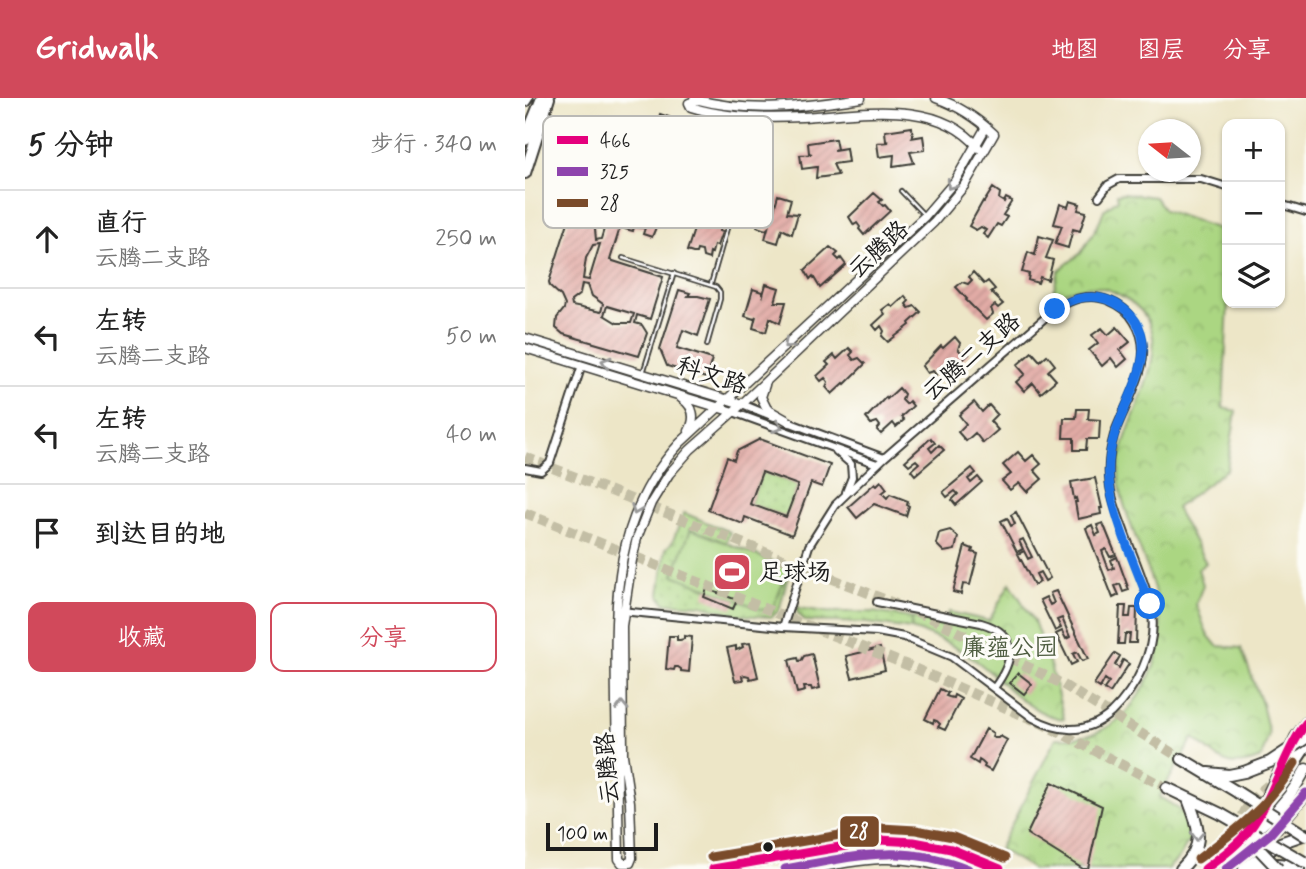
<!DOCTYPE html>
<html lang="zh">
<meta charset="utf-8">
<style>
:root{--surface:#fff;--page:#f2f2f2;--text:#222;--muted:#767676;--line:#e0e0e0;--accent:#d1495b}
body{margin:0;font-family:Mynerve,"LXGW WenKai TC",sans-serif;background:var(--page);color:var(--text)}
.controls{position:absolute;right:21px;top:21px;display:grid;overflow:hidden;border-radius:14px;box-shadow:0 2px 5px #0004}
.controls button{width:63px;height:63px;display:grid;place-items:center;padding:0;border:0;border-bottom:2px solid var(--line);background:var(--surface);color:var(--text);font:35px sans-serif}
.compass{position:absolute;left:613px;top:21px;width:63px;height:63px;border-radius:50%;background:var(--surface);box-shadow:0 2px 5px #0004;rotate:287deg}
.scale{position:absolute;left:21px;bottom:18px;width:112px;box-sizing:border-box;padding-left:7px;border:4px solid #1c1c1c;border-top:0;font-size:19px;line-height:24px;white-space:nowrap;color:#1c1c1c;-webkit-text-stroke:5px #fdfcf7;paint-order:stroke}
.stop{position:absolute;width:21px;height:21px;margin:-16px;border:5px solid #1a73e8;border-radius:50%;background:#fff}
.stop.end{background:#1a73e8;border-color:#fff;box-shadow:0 2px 7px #0008}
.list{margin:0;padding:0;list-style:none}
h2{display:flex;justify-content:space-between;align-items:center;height:91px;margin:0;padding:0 28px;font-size:30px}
h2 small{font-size:23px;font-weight:400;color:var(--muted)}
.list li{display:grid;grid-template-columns:46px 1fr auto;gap:21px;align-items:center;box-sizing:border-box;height:98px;padding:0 28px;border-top:2px solid var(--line)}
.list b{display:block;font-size:26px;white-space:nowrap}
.list p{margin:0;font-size:23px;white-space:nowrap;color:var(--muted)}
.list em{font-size:23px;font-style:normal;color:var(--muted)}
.actions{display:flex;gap:14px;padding:21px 28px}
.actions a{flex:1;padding:16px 0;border:2px solid var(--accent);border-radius:14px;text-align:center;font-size:24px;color:var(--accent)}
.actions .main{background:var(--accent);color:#fff}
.icon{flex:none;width:38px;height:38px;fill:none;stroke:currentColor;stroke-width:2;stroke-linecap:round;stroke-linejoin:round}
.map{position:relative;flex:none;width:781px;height:771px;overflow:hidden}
header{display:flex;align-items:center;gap:42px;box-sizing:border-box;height:98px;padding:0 35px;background:var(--accent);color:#fff}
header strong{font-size:33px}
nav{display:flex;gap:38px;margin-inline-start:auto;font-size:24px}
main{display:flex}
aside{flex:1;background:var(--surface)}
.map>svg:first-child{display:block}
</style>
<header>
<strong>Gridwalk</strong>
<nav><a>地图</a><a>图层</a><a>分享</a></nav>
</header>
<main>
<aside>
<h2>5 分钟<small>步行 · 340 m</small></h2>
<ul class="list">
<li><svg class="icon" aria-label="ahead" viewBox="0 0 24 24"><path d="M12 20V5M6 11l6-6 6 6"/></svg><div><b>直行</b><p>云腾二支路</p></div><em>250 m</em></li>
<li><svg class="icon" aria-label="left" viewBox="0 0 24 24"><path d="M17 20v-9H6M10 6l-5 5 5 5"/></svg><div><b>左转</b><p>云腾二支路</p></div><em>50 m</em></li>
<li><svg class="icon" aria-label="left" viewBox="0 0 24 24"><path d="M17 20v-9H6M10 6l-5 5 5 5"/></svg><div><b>左转</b><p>云腾二支路</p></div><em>40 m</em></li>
<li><svg class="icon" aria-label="arrive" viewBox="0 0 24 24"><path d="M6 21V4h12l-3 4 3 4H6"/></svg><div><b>到达目的地</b></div></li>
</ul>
<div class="actions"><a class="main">收藏</a><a>分享</a></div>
</aside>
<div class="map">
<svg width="781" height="771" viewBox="0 0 781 771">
<defs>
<pattern id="grass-dots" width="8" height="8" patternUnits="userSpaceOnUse" patternTransform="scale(1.75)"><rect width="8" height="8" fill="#abd682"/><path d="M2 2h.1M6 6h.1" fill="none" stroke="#93b770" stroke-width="1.8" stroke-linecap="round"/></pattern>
<pattern id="park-crowns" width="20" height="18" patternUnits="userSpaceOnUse" patternTransform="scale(1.75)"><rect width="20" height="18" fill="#abd682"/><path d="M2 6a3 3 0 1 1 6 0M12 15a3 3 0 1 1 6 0" fill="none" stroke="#93b770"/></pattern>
<pattern id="building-hatch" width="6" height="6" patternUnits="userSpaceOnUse" patternTransform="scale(1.75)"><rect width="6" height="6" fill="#e2aba6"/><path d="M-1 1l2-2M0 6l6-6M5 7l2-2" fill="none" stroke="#c1938e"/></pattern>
</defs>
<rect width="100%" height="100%" fill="#fdfcf7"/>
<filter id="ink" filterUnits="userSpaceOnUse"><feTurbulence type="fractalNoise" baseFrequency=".0143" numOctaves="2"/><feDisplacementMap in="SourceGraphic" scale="14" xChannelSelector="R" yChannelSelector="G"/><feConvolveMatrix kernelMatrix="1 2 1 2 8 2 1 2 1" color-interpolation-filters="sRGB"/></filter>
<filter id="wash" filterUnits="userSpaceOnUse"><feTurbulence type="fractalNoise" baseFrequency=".00686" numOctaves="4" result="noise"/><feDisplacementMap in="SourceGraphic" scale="28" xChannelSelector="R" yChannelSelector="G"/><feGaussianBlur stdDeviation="1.57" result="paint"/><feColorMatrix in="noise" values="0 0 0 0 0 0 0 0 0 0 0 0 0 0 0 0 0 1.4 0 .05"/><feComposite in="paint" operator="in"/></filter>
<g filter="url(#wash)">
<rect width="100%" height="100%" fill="#ede6c7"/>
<path fill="url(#grass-dots)" stroke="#64794f" stroke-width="2" d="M237,374L273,387L261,419L225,406Z
M159,415L205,434L201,445L166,431L265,470L254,513L246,519L212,517L177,507L140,505L134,496L141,450L147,445Z
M272,505L274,510L301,514H348L387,520L386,531L342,525L280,523L272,514Z"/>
<path fill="url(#park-crowns)" stroke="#64794f" stroke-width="2" d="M598,95L630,99L639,112L702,134L703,205L698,310L711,313L702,371L651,410L681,465L673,471L678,487L671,506L682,536L692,548L716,550L737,606L744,636L736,660C699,675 695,659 668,640L634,699C654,710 669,717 667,744H663L654,760L642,771H508L474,751L531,640C561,642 587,632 606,608C655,545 634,501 609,435C602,416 595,398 594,379C590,321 673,237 595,197C570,183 549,188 526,201L534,172L556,155L573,127L579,112L593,101L592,96Z
M485,485L509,523L525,567L539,621C506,618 479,584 454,565C433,549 410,538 386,531L387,520L421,524L424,514L464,523Z"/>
<path fill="#abd682" stroke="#64794f" stroke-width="2" d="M166,431L264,470L246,515L148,477Z"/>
<g id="blocks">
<path fill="url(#building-hatch)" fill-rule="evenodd" d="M135,16L144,19L142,23L152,28L154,22L163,25L162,38L150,66L141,63L143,57L139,56V58L132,56L131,60L123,58L129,39L133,40V37L130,36Z
M387,29L388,39L386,40L398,38L400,52L385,54L389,65L368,68L369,57L354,59L352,45L364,44L361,43L360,33Z
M310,41L312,51L309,52L321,50L323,64L308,66L313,77L291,80L292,69L277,71L275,57L287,56L284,55L283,45Z
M112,89L121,92L119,96L129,101L131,95L140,98L139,110L127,139L118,136L120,130L109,129L108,133L100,131L106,112L110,113V110L107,108Z
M55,90L103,104L85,162L138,179L125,221L112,217L110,225L117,227L122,235L114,258L38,236L31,230L32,220L39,211L40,207L36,198L25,188L24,184L45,118L48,113L53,112L65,117L72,110L51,101ZM77,111L84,114L76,141L71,142L69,120ZM75,146L64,182L58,181L61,160L68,147ZM57,186L63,187L67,198L78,206L76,214L47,208L46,203L55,196ZM82,208L109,216L106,225H92L79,217Z
M468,90L475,95L474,101L479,104L481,100L487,103L478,117L482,119L476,128L472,126L463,140L458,136L461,132L456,129L451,132L444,128L458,103L459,104Z
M349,95L357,102L354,104L358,108L360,107L365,113L339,137L334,131L335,129L332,125L329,127L324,119Z
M253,97L266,101L262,115L273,116L267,136L257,131L253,145L240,141L243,130L241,132L232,129L240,102L249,105L250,108Z
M545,103L555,106L553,112L561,114L555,133L548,131L543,150L530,146L537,128L529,126L535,106L543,109Z
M175,113L181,114L183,116L182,119L187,121L188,117L197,119L193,125H196L194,133L197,134L192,148L189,147L187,155L185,154L184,161L178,159L177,153L172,152L171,155H168L162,153Z
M514,138L528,142L521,160L528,162L523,182L515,179L513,185L503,182L504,176L497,174L503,154L510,157Z
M305,149L313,155L310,158L314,162L316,160L321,167L295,190L288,178L285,181L280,172Z
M448,174L459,186L463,183L470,191L466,194L478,206L473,210L470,207L466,210L468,216L461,222L441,202L442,201L431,189L437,184L443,186L447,182L444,179Z
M241,186L254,190L250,204H261L255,225L245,220L241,234L228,230L231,218L229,221L220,218L228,191L237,194L238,197Z
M154,192L165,195L163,198H173L185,201L173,238L158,232L152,250L187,261L181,280L142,268L135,251Z
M380,198L384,203L381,206L384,210L390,208L396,214L384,225L385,227L363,244L357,238L359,233L356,228L352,232L348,227L360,216L357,212L365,206L368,209Z
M592,229L605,244L595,252L602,261L593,269L586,260L577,268L564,252L573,245L567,237L577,230L583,237Z
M430,239L435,245L433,251L437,255L440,252L444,256L432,267L435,271L427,278L424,274L412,285L408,280L411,277L408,273L402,275L397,268L416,248L418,250Z
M324,250L328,254L325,257L329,262L334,260L340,266L320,286L319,285L307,296L301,289L303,284L300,280L296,283L292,278L304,267L301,264L309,257L312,261Z
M507,254L515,263L522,257L530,267L523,273L531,282L516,295L508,285L499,293L491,284L500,276L492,267Z
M374,290L379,296L377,302L381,306L384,303L388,308L376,319L379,322L371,329L368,325L356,336L352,332L355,328L352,324L346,326L341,320L361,299L362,301Z
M449,304L457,314L464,307L472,316L465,323L473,332L458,345L450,335L441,343L433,334L441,326L434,317Z
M552,311H564L563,321L575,322L574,341H562L561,352H549V340H538L539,320H551Z
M406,340L410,345L404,350L407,354L414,347L419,352L390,377L386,372L394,365L391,362L384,367L380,363Z
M235,341L305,367L297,389L286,385L267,437L220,419L218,426L183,412L202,359L209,362L212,353ZM237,374L273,387L261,419L225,406Z
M493,354L501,363L508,357L516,366L509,372L517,381L502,394L494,385L485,392L477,383L486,376L478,367Z
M447,370L451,375L443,381L446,385L453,379L457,384L431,407L427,402L433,396L430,393L422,399L418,394Z
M570,380L577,410H575L576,416L553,421L550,404H552L551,400L549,401L546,384Z
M356,383L362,391L357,395L362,400L365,396L383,403L382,407L384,408L381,418L349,406L332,420L323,409L350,385L352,387Z
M491,414L525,480L520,483L515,474L511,476L515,484L509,487L493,456L499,453L503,461L507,459L498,441L494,443L498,451L492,454L476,423L482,420L486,428L490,426L486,417Z
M578,425L591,457L585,459L581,451L577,453L584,472L589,470L586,462L592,459L604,492L598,494L595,486L590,488L594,497L588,500L561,430L567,427L571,437L575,435L572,427Z
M425,432L433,439L430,452L419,454L411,446L414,435Z
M440,448L448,451L447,454L453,456L445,487L438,486L436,496L428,494Z
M182,491L212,502L208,511L179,499Z
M531,493L563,561L557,563L552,554L548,556L552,564L546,567L531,536L537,533L541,541L545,539L537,520L532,522L536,530L530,533L515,502L521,499L525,507L529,505L525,495Z
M595,508H601L600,519H605L606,510H612L611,545H604L605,536H600L599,546H593Z
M144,538H152V542H155L159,541V538L167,539L164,574L156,573V571L153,569H150L149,572L141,571Z
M225,545L233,579L225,581L224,578L220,577L217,578L218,582L210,583L202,550L211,548V552L214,551L218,549L217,546Z
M355,550L360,572L327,580L321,558Z
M590,555L595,558L590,567L594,570L598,562L604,566L585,595L579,591L584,584L580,581L575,590L569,586Z
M287,556L295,590L287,592L286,589H279L280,593L272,595L264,562L273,560L274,563H276L279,558Z
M493,575L507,586L499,596L485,585Z
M415,591L423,595L421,598L424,599L428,600L429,597L436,601L420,632L413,629L415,626L412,623L409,622L408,625L400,621Z
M461,631L468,635L467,639L469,640H473L475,638L482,642L466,673L459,669L460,667L457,664L454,662L453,666L445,661Z
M527,684L577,708L563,771H558L502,736Z"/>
</g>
</g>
<g filter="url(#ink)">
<use href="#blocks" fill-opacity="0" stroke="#3b3a36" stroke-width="2"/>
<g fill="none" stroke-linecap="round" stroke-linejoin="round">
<path stroke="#c3bea5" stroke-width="10" stroke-dasharray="10 5" stroke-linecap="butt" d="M0,359L404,519L537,586L657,661
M0,415L382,567L518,626L642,690
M736,770C726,763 719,754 716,743C708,708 743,687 767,669"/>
<g stroke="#3b3a36" stroke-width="6">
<path id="lane" d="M376,93L398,116
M98,160L191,189L195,194V201L182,247
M186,186L209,106L238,49
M118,275L149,175"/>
</g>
<g stroke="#3b3a36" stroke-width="10">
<path id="street" d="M574,99L583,87L594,81H676L702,89
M755,106L781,114
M217,306L249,319
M208,314L352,366
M263,324L359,360
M311,353L326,366L327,379L321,394
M0,370L16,373L25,365L57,267
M352,504L456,525C495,536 489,563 469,590
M96,513L258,529L352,534L379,539L427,559L508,620C535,635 562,636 586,615C611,591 632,551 627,515C623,489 607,456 598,430C592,414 585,397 584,379C583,365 585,351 589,337C601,301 634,261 609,223C604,214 595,207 585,203C562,193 540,203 522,218L359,360L310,407L284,448L258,529"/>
</g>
<g stroke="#3b3a36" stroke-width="11">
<path id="secondary" d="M411,0C434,8 452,20 469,36L439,88L409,124L217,306L165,352L144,376L126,405L112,440L107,462L97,528L98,657L105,704L107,760L105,765H97L94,761C93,709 92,658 91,606C90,509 85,421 155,345L400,118L430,83L461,29
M169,1C225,16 279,9 336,0
M173,2L164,5L166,9C201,20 240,21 277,19C339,15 412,0 454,50
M0,240L217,306
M0,250L208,314
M240,287L236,299L242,311L265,324
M156,300C169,308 171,320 164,333"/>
</g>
<g stroke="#3b3a36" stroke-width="13">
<path id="primary" d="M188,771L355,742L389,744L426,751L475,771
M283,771C339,760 373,753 429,771
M680,771C719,743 758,715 781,671
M701,771L752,730L781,696"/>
</g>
<g stroke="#3b3a36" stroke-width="14">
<path id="highway" d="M0,3L2,0
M0,42L17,0
M0,75L24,0
M657,661L712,694
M767,669L781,648
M683,675L704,677L719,674
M642,690L696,716
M707,751L730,724L771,639L781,625
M656,771C681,747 674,730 663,701
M719,771L755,745L781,736
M725,771C742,764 757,764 774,771"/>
</g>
<use href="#lane" stroke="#fff" stroke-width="2.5"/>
<use href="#street" stroke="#fff" stroke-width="6"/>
<use href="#secondary" stroke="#fff" stroke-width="8"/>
<use href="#primary" stroke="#fff" stroke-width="10"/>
<use href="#highway" stroke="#fff" stroke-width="10"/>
<g stroke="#3b3a36" stroke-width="14" stroke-linecap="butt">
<path id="highway-bridge" d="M719,674L745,664L781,640
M712,694L781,738
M696,716L781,765
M716,732L753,771"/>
</g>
<use href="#highway-bridge" stroke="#fff" stroke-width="10"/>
<g stroke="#fdfcf7" stroke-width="14">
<path id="bus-1" d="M188,771L355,742L389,744L426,751L475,771
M680,771C696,759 713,747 725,731C749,699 757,658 781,625"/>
</g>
<g stroke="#fdfcf7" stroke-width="14">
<path id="bus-2" d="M260,771C327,759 376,744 443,771
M701,771L745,736L781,695"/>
</g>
<g stroke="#fdfcf7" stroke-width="14">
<path id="bus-3" d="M186,759L356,730L391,732L428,739L480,760
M673,761C711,733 746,706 770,665"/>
</g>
<use href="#bus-1" stroke="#e5007d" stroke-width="9"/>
<use href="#bus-2" stroke="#8e44ad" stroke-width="9"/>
<use href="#bus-3" stroke="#7a4b2a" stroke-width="9"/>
</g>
<defs><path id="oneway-chevron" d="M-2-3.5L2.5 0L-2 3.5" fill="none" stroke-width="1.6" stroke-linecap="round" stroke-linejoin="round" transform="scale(1.75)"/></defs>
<g stroke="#999">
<use href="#oneway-chevron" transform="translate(426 87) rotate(127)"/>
<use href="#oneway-chevron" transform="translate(263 246) rotate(138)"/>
<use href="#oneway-chevron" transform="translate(81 264) rotate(-163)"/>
<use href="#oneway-chevron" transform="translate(253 329) rotate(19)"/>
<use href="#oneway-chevron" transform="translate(111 412) rotate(112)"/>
<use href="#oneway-chevron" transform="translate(97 608) rotate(-91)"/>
<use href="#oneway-chevron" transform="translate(672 738) rotate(92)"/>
</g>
</g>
<g fill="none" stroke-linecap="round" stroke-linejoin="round" filter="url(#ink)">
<path stroke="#1a73e8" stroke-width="9" d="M530,211C548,199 570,194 590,205C647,236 602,296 589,338C585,351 583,366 584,380C586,415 612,472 625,506"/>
</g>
<defs>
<g id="stadium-square" transform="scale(2.0125)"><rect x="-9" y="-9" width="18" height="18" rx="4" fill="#d1495b" stroke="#fdfcf7"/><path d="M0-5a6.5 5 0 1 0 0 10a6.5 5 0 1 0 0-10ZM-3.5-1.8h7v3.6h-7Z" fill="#fff"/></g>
</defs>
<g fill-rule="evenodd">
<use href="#stadium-square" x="207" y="474"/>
</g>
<circle fill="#1c1c1c" stroke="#fdfcf7" stroke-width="2.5" cx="243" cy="749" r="6"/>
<g text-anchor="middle" stroke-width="6" stroke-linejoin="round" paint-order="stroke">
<g font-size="24" fill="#1c1c1c" stroke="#fdfcf7">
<text transform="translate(353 151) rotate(-43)" y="8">云腾路</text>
<text transform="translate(446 258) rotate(-41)" y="8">云腾二支路</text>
<text transform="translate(187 277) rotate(18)" y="8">科文路</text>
<text transform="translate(82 670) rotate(-95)" y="8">云腾路</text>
</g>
<g font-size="24" fill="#1c1c1c" stroke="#fdfcf7" text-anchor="start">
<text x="234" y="482">足球场</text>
</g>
<g font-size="24" fill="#4e5d40" stroke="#fdfcf7">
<text x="485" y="557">廉蕴公园</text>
</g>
</g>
<rect x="18" y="18" width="230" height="112" rx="10" fill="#fdfcf7" stroke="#bab9b5" stroke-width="2"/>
<rect x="32" y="38" width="31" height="8" fill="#e5007d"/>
<rect x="32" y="69" width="31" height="9" fill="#8e44ad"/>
<rect x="32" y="101" width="31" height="8" fill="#7a4b2a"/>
<g font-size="19" fill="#1c1c1c">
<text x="75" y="49">466</text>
<text x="75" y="80">325</text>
<text x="75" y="112">28</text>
</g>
<rect stroke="#fdfcf7" stroke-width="2.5" x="314" y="717" width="41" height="33" rx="7" fill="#7a4b2a"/>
<g font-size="19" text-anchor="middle" font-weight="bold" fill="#fff">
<text x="334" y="740">28</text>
</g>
</svg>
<div class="controls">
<button>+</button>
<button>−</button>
<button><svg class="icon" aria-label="layers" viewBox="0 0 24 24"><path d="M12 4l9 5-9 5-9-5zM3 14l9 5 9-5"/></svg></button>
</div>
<svg class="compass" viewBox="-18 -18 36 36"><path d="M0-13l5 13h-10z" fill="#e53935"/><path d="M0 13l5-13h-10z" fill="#767676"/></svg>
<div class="scale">100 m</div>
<div class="stop" style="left:625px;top:506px"></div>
<div class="stop end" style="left:530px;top:211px"></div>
</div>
</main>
